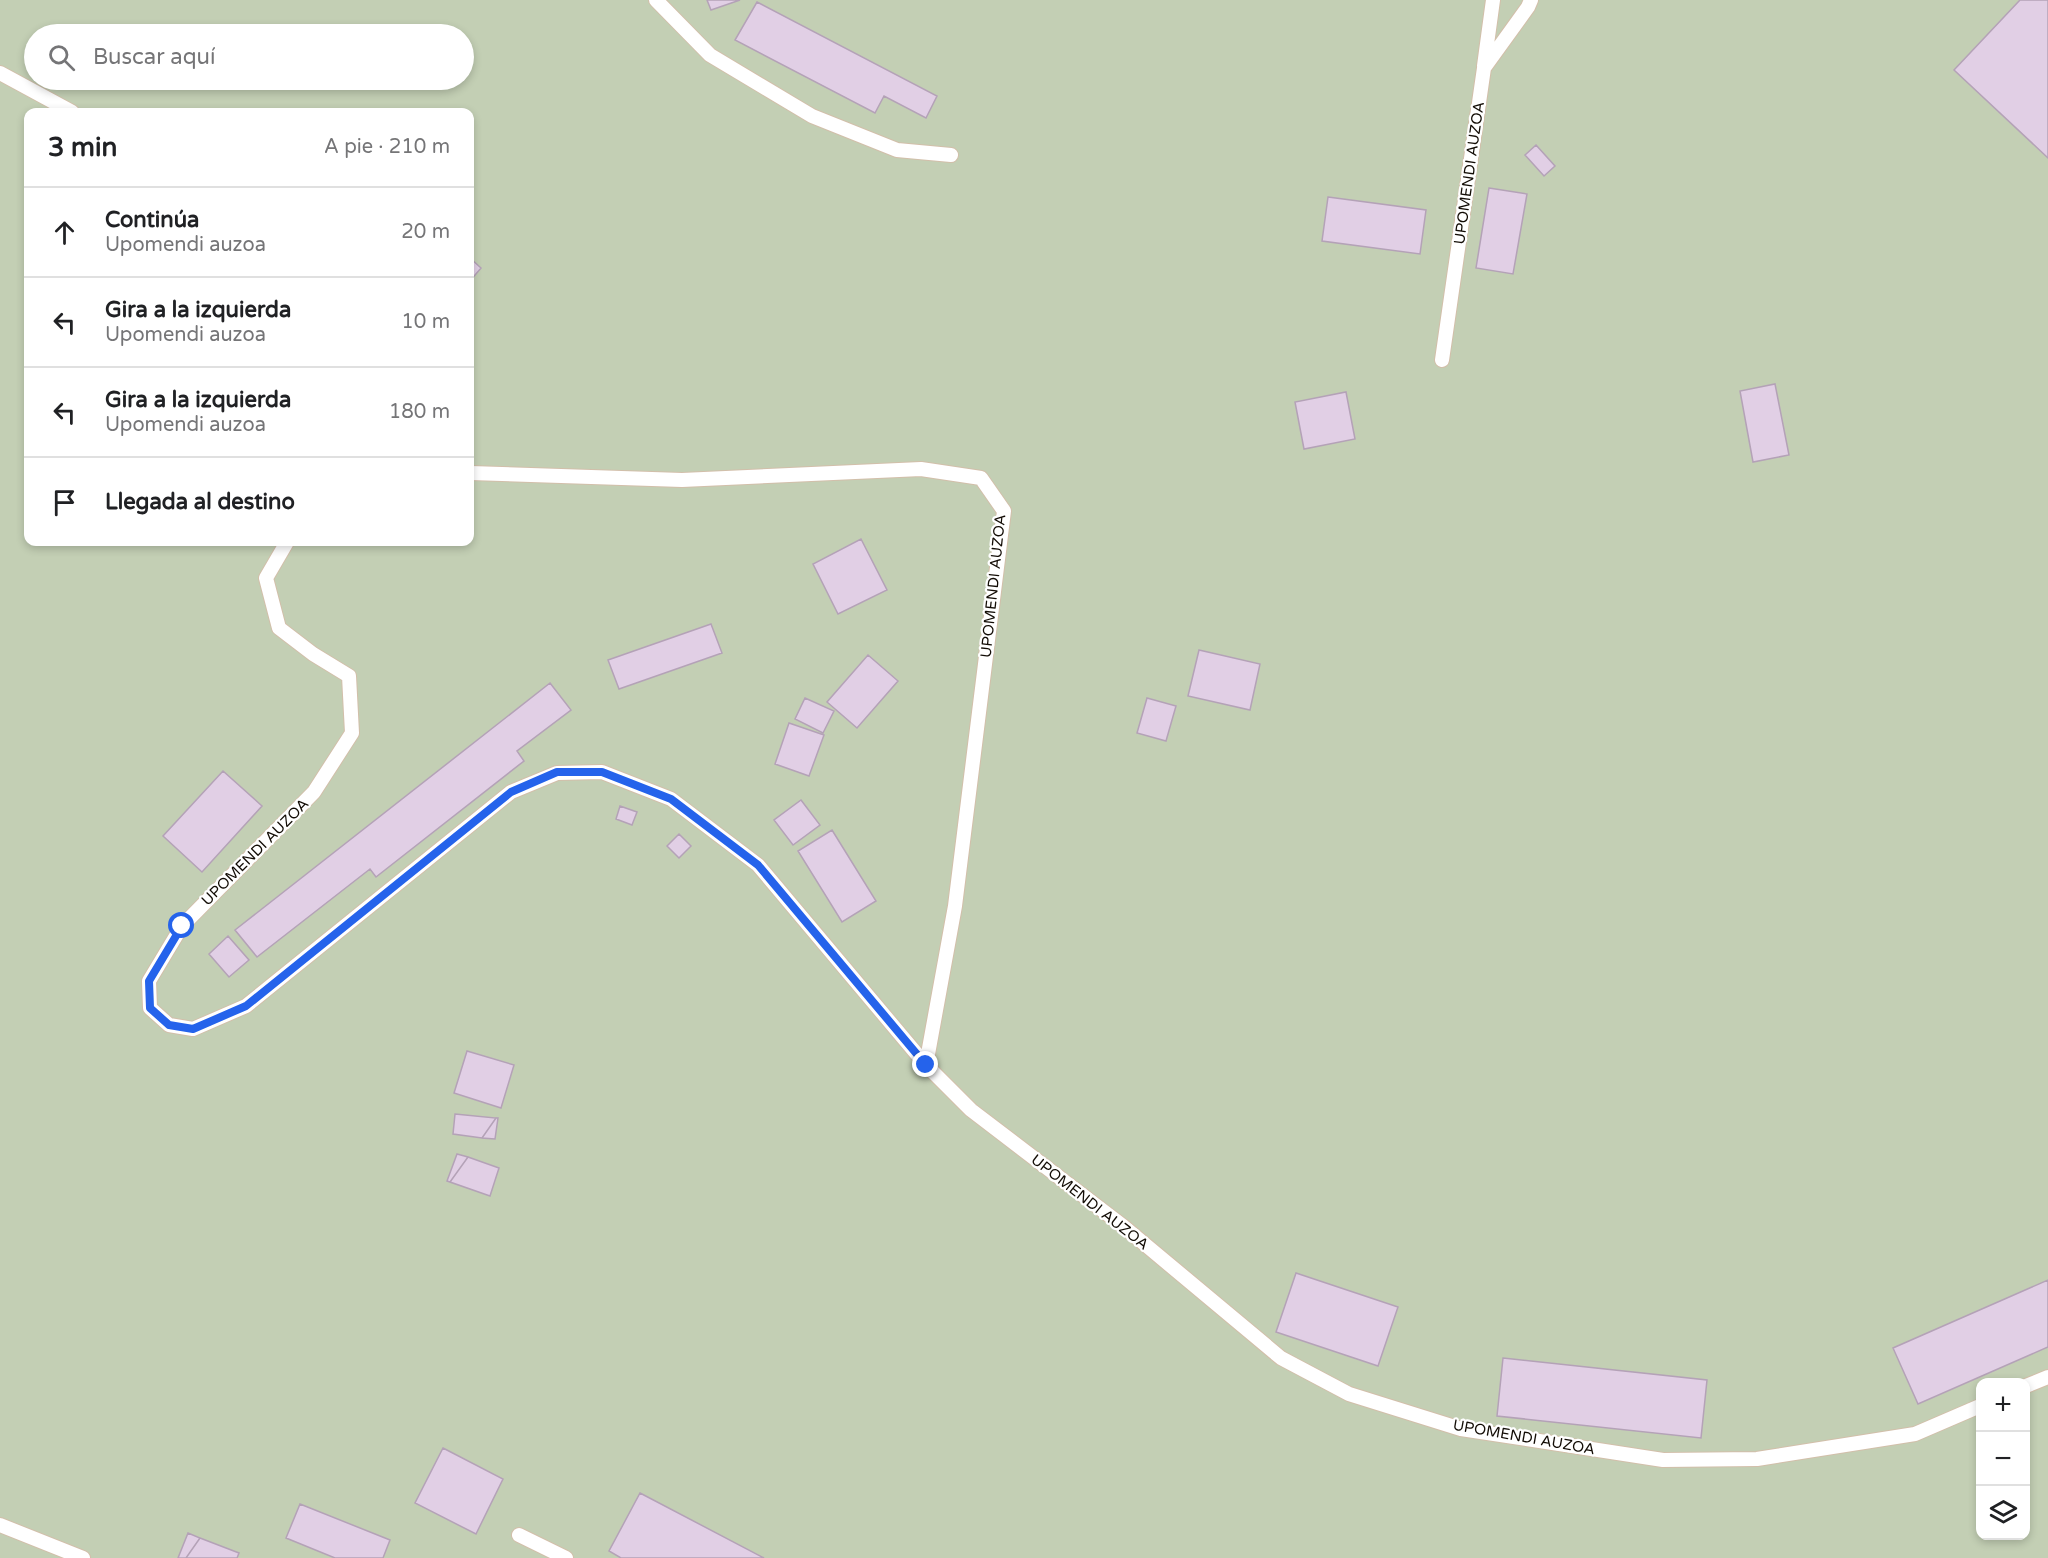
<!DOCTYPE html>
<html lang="es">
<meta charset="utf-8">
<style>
:root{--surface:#fff;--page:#f2f2f2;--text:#202124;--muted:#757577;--line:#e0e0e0}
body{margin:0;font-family:"Varela Round",sans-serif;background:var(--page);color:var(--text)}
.controls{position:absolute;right:18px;bottom:18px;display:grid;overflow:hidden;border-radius:12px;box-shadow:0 3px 9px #0003}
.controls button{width:54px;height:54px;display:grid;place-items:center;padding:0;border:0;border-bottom:2px solid var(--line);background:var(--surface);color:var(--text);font:30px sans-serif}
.stop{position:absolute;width:18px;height:18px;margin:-14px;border:4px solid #2563eb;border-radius:50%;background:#fff}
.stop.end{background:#2563eb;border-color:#fff;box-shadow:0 2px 6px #0008}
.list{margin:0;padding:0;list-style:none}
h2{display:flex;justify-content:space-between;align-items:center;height:78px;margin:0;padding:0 24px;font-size:26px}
h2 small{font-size:20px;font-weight:400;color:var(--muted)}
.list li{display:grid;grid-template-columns:39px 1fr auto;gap:18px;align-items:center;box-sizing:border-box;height:90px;padding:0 24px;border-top:2px solid var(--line)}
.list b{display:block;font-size:22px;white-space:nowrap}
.list p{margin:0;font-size:20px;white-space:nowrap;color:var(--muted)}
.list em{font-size:20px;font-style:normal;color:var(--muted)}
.icon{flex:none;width:33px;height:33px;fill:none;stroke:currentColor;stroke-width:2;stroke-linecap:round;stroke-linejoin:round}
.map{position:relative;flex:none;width:2048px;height:1558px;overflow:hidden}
.search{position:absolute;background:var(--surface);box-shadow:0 3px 9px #0003;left:24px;top:24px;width:450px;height:66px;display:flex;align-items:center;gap:15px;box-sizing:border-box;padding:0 21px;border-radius:33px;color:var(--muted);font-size:22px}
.panel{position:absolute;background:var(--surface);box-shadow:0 3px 9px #0003;left:24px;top:108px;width:450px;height:438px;border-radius:12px}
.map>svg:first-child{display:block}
</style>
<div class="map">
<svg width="2048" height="1558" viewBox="0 0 2048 1558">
<rect width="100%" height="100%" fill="#ffefdd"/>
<path fill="#c3cfb4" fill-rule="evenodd" d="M0,0H2048V1558H0ZM34,34H464V80H34ZM28,112H470V542H28ZM1980,1382H2026V1536H1980Z"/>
<path fill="#e1cfe5" stroke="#b4a2b7" stroke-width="1.5" d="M707,0H740L711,10Z
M2020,0H2048V158L1954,70Z
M757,2L937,96L926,118L884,96L875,113L735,40Z
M1536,145L1555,166L1544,176L1525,155Z
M1489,188L1527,194L1513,274L1476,268Z
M1328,197L1426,210L1420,254L1322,241Z
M470,258L481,268L470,281Z
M1775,384L1789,455L1753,462L1740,391Z
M1346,392L1355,439L1304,449L1295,402Z
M861,539L887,590L838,614L813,564Z
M711,624L722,653L619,689L608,660Z
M1199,650L1260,664L1250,710L1188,696Z
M868,655L898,681L857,728L827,702Z
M550,683L571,710L517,751L524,761L376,877L370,869L257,957L235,930Z
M805,698L834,711L823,733L795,719Z
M1147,698L1176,706L1166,741L1137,733Z
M789,723L824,735L809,776L775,764Z
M223,771L262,806L202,872L163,836Z
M801,800L820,825L793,845L774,820Z
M620,806L637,812L632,825L616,819Z
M832,830L876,901L842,922L798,851Z
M679,834L691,846L679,858L667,846Z
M228,936L249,960L229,977L209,954Z
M467,1051L514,1065L501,1108L454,1093Z
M455,1114L496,1118L482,1138L453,1134Z
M496,1118H498L495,1139L482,1138Z
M457,1154L468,1157L450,1182L447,1181Z
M468,1157L499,1168L490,1196L450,1182Z
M1296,1273L1398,1307L1378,1366L1276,1332Z
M2048,1280V1347L1918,1404L1893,1348Z
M1503,1358L1707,1380L1701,1438L1497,1416Z
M443,1448L503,1479L476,1534L415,1503Z
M640,1493L764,1558H621L609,1551Z
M300,1504L390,1540L383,1558H335L286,1538Z
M188,1533L200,1538L186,1558H178Z
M200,1538L239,1553L237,1558H186Z"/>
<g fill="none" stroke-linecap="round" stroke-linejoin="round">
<g stroke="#d2bfaa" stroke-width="16">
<path id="lane" d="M656,0L710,55L812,116L897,150L951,155
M1484,66L1493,0
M0,73L72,112
M1442,360L1484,68L1528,7L1531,0
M470,473L682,480L921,469L981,478L1004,511L955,906L926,1065
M287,542L266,578L279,628L313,654L349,676L352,733L314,792L182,926L149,981L150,1008L169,1025L193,1029L246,1006L511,792L557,773L602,772L671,799L758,865L926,1065L971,1110L1123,1226L1281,1358L1349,1394L1461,1429L1663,1460L1757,1459L1915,1434L1980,1406
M2026,1386L2048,1377
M0,1525L83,1558
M519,1535L566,1558"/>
</g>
<use href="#lane" stroke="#fff" stroke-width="14"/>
</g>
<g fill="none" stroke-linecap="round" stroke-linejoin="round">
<path stroke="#2563eb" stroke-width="8" d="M182,926L149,981L150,1008L169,1025L193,1029L246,1006L511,792L557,772H602L671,799L758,865L926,1065"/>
</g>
<g text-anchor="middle" stroke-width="4.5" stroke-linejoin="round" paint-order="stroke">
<g font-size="15" fill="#120c05" stroke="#fff">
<text transform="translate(1469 173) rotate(-82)" y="5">UPOMENDI AUZOA</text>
<text transform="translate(993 586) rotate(-84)" y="5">UPOMENDI AUZOA</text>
<text transform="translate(255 852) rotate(-45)" y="5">UPOMENDI AUZOA</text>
<text transform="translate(1090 1202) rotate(38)" y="5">UPOMENDI AUZOA</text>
<text transform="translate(1524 1437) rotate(10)" y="5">UPOMENDI AUZOA</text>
</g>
</g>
</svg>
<div class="controls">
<button>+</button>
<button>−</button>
<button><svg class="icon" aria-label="layers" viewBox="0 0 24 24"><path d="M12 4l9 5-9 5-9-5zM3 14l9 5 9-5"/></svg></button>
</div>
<div class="stop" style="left:182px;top:926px"></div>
<div class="stop end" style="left:926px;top:1065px"></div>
<div class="search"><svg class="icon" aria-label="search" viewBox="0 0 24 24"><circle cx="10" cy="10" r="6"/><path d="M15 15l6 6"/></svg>Buscar aquí</div>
<section class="panel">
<h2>3 min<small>A pie · 210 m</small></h2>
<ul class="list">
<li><svg class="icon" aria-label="ahead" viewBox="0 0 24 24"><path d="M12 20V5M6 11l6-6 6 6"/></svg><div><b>Continúa</b><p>Upomendi auzoa</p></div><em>20 m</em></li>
<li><svg class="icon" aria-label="left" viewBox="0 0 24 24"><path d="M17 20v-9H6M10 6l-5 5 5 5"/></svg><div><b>Gira a la izquierda</b><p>Upomendi auzoa</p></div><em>10 m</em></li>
<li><svg class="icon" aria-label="left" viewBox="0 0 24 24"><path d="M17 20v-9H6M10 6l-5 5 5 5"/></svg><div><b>Gira a la izquierda</b><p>Upomendi auzoa</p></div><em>180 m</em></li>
<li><svg class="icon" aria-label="arrive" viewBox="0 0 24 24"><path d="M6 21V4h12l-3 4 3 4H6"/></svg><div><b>Llegada al destino</b></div></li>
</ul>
</section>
</div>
